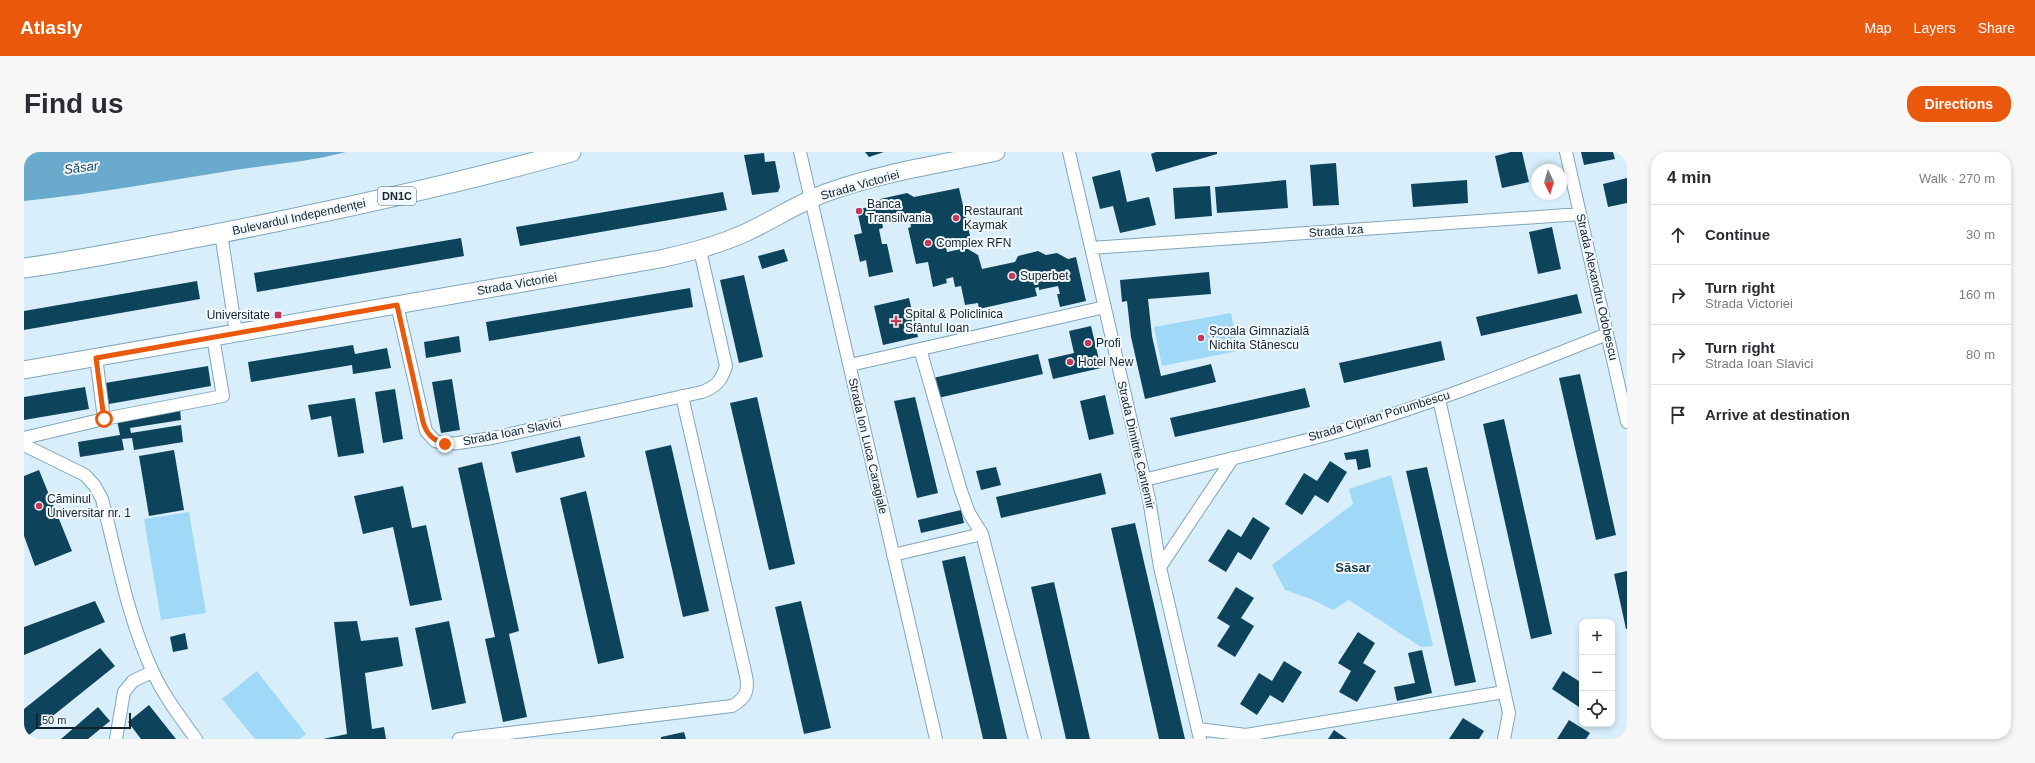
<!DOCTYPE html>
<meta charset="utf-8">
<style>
:root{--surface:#fff;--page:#f7f7f7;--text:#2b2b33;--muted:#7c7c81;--line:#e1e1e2;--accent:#ea580c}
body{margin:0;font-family:Helvetica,sans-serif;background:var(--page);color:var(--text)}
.controls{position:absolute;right:12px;bottom:12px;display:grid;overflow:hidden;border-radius:8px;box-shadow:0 2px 6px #0003}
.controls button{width:36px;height:36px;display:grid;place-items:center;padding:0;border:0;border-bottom:1px solid var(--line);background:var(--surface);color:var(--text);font:20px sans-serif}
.compass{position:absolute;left:1507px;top:12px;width:36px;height:36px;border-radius:50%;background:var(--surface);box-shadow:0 2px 6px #0003;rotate:175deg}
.scale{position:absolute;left:12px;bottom:10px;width:95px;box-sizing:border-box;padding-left:4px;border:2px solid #15232b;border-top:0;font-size:11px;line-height:14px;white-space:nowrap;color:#15232b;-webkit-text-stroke:3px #f2f9fe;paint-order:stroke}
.stop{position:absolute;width:12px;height:12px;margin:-9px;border:3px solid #ea580c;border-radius:50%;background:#fff}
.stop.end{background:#ea580c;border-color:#fff;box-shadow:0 1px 4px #0008}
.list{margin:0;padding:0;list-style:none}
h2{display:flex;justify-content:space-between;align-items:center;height:52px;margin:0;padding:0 16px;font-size:17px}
h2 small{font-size:13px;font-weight:400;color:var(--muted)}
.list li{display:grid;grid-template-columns:26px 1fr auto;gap:12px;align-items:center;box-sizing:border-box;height:60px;padding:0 16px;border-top:1px solid var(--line)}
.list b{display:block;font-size:15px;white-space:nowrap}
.list p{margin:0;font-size:13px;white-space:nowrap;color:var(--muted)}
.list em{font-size:13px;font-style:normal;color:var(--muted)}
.icon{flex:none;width:22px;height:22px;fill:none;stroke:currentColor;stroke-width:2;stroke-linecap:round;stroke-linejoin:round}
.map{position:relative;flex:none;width:1603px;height:587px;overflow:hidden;border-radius:16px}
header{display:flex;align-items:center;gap:24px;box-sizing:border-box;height:56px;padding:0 20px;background:var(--accent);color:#fff}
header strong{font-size:19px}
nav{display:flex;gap:22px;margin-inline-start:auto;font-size:14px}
.intro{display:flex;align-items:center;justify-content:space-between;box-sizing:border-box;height:96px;padding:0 24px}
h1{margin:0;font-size:28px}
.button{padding:10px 18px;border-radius:16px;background:var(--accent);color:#fff;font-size:14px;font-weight:700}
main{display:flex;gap:24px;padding:0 24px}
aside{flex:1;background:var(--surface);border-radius:16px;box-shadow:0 2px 6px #0003}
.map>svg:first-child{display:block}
</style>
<header>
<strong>Atlasly</strong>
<nav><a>Map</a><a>Layers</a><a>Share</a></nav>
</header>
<div class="intro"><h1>Find us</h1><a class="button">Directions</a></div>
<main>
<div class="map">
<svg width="1603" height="587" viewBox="0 0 1603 587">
<rect width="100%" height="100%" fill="#d8effb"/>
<path fill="#9fd9f7" d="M1207,161L1214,199L1138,214L1130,175Z
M1367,323L1409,494L1397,495L1325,448L1309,458L1287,447L1261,438L1248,413L1329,352L1325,337Z
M165,360L182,461L137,468L120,367Z
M233,519L282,582L276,587H231L198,547Z"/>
<path fill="#6aabcd" d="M0,0H322C286,10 248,12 211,18C141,29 71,42 0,49Z"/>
<path fill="#0e445b" d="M841,0H860L845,5Z
M1132,0H1193V2L1132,20L1127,2Z
M1498,0L1505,30L1478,36L1471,4L1487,0Z
M1557,0H1589L1591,7L1560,13Z
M740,1L741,10L751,9L756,35L754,40L728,43L720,3Z
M1312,11L1315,53L1289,54L1286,13Z
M1096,18L1103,50L1125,45L1132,73L1096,81L1089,54L1076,57L1068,25Z
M1603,26V51L1584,55L1579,32Z
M1262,28L1264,56L1193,61L1191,35Z
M1443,28L1444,51L1389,55L1387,32Z
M1186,34L1188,64L1151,67L1149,36Z
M935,36L947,88L922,94L923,100L942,96L954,103L958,117L991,110L994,104L1014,99L1022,103L1033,101L1044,107L1052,105L1062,149L1036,155L1033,142H1036L1034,134L1015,138V135L1011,136L1013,144L955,157L954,151L941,153L937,134L931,135L929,125L922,127L923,131L909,135L904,110L892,112L884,76L887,75L886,68L866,72V69L858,70L859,76L855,77L858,92H863L869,120L845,125L842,108L836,110L830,83L838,81L833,58L844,55L843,50L883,41L890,45Z
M699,40L703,58L496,94L492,75Z
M1528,75L1537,117L1514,122L1505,80Z
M437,86L440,104L233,140L230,121Z
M760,97L764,109L738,117L734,104Z
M1185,120L1187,142L1124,147L1128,184L1137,224L1187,212L1192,230L1121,247L1107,185L1103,149L1098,150L1096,128Z
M720,123L739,205L715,211L696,128Z
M173,129L176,147L0,178V159Z
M666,136L669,155L465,189L462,170Z
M1553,142L1558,161L1457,184L1452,165Z
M885,146L894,185L859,193L850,154Z
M1067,174L1077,216L1029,227L1024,207L1050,201L1045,179Z
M435,184L437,200L402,206L400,190Z
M1417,189L1421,208L1320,231L1315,211Z
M329,193L331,202L363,196L367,216L329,222L328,213L227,230L224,210Z
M1014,202L1019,222L914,246L909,226Z
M184,214L187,234L85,252L81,231Z
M1556,222L1592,383L1572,388L1535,226Z
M428,227L436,278L417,281L408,230Z
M61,235L65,257L0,268V245Z
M1281,236L1286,255L1151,285L1146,266Z
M371,237L379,287L359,291L351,240Z
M1081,243L1090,282L1065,288L1056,249Z
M733,245L771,412L745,418L706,251Z
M891,245L914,341L893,346L870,249Z
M331,246L340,301L314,305L307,264L287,268L284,253Z
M156,257L157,268L106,276L107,281L157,273L159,290L110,298L108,286L98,287L100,298L56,305L54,290L96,283L93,268Z
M1480,267L1528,482L1507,487L1459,272Z
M556,284L561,305L492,321L487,300Z
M647,293L685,459L659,465L621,299Z
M1344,297L1347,315L1334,318L1332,307L1322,308L1320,301Z
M150,298L160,358L125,364L115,304Z
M1306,309L1323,320L1304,351L1291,343L1278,363L1261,352L1280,321L1293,329Z
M458,310L495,479L485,482L503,565L479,570L461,487L471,485L434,316Z
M972,315L977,333L957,338L952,319Z
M1403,315L1452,530L1431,534L1382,319Z
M15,318L48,399L11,414L0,384V324Z
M1077,321L1082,342L977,366L972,345Z
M379,334L388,376L402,373L418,448L386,454L369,375L339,382L330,344Z
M562,339L600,506L574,512L536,346Z
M937,358L940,371L897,381L894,368Z
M1229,365L1246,376L1227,408L1214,400L1202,420L1184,409L1204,377L1217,385Z
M1111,371L1161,587H1135L1087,376Z
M941,404L983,587H959L918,409Z
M1603,419V477H1602L1590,422Z
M1030,430L1066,587H1042L1007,435Z
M1212,435L1230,446L1217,466L1230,474L1211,505L1193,494L1206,474L1193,466Z
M71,449L81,470L0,503V475Z
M777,449L807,576L780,582L751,455Z
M333,469L337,489L374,485L379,514L341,521L348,577L360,575L362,587H299L323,582L310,470Z
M425,469L442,551L408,558L391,476Z
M1334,480L1351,491L1339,511L1352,519L1333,550L1315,540L1327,519L1314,511Z
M161,481L164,497L149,500L146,485Z
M76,496L91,514L0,587V557Z
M1398,498L1408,541L1373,549L1370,535L1391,531L1384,501Z
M1260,509L1278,520L1259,551L1246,543L1233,563L1216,552L1235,521L1248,529Z
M1539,519L1558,531V557L1528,537Z
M125,553L152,587H117L104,570Z
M74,555L86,569L64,587H37Z
M1439,566L1460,579L1455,587H1425Z
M1545,568L1566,581L1562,587H1533Z
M1310,578L1323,587H1304Z
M660,580L662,587H637V585Z"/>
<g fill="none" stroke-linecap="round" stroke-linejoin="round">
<g stroke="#81a6ba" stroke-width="14">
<path id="street" d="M776,0L912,587
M1045,0L1125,347L1136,415L1176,587
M1542,0L1603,270
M197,81L212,181
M1067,96L1556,62
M373,153L402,279L411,289L421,292L434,291L468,286L678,240C692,235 698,228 702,214L676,98
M896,197L937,339L945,361L958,382
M72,205L80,267
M826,213L1081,155
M1415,247L1485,561L1480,587
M0,286L80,267L199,244L189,185
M0,293L61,323L71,334L78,347C93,404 103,464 128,518C139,543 156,565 172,587
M1120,328C1183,312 1247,298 1309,281C1402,254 1493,218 1583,182
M869,403L958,382L1011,587
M1136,415L1209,306
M1174,577L1222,583L1229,587
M1222,583L1480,540
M92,587L100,540L109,529L128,520
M435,587L708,554C722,546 725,539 722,524L658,244"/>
</g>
<g stroke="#81a6ba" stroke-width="19">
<path id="secondary" d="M0,218L636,107C667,100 695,93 723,80C751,67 777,49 807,39C860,20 918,12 972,0"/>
</g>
<g stroke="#81a6ba" stroke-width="21">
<path id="primary" d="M0,116C59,108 117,96 176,85C300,61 425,34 547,0"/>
</g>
<use href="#street" stroke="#fff" stroke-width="12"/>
<use href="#secondary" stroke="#fff" stroke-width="17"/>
<use href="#primary" stroke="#fff" stroke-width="19"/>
</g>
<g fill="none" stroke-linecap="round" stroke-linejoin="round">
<path stroke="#ea580c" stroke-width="5" d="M80,267L72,206L373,153L399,270C403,283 409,288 421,292"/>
</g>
<g fill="#c63759" stroke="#f2f9fe" stroke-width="1.5">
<circle cx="835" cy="59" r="4"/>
<circle cx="932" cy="66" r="4"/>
<circle cx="904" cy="91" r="4"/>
<circle cx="988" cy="124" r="4"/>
<rect x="250" y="159" width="8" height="8" rx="2"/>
<path d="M870 163h4v4h4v4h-4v4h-4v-4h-4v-4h4z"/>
<circle cx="1177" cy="186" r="4"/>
<circle cx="1064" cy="191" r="4"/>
<circle cx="1046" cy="210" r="4"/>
<circle cx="15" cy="354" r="4"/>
</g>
<g text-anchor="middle" stroke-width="4" stroke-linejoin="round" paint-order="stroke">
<rect fill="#f2f9fe" stroke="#57636a" stroke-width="1" x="354" y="35" width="38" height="18" rx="3"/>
<g font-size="11" font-weight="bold" fill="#15232b">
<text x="373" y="48">DN1C</text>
</g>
<g font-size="12" fill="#15232b" stroke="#f2f9fe">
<text transform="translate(836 33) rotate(-16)" y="4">Strada Victoriei</text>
<text transform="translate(275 65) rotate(-12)" y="4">Bulevardul Independenței</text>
<text transform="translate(1312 79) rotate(-4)" y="4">Strada Iza</text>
<text transform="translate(493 132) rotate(-10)" y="4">Strada Victoriei</text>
<text transform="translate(1573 135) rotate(77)" y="4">Strada Alexandru Odobescu</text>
<text transform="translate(1355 264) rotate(-17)" y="4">Strada Ciprian Porumbescu</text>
<text transform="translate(488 280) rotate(-11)" y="4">Strada Ioan Slavici</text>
<text transform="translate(1112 293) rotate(77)" y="4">Strada Dimitrie Cantemir</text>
<text transform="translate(844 294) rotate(77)" y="4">Strada Ion Luca Caragiale</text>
</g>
<g font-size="12" fill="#15232b" stroke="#f2f9fe" text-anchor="start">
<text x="843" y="56">Banca<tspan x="843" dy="14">Transilvania</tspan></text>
<text x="940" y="63">Restaurant<tspan x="940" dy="14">Kaymak</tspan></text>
<text x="912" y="95">Complex RFN</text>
<text x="996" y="128">Superbet</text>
<text x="881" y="166">Spital &amp; Policlinica<tspan x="881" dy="14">Sfântul Ioan</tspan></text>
<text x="246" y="167" text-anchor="end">Universitate</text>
<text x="1185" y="183">Școala Gimnazială<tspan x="1185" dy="14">Nichita Stănescu</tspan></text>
<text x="1072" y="195">Profi</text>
<text x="1054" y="214">Hotel New</text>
<text x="23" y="351">Căminul<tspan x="23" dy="14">Universitar nr. 1</tspan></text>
</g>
<g font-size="13" font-style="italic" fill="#10475f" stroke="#f2f9fe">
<text transform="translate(57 15) rotate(-7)" y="5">Săsar</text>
</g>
<g font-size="13" font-weight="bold" fill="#163949" stroke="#f2f9fe">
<text x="1329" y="420">Săsar</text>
</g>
</g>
</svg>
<div class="controls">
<button>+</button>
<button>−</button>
<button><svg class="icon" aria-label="locate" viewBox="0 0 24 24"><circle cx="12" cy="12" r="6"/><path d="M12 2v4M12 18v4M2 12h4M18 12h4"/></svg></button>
</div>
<svg class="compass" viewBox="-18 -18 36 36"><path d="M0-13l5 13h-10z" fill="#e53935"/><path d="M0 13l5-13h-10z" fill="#7c7c81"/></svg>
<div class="scale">50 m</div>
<div class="stop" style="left:80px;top:267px"></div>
<div class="stop end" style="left:421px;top:292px"></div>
</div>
<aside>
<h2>4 min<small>Walk · 270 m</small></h2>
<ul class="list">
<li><svg class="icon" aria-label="ahead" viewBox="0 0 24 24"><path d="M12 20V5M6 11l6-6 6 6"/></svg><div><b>Continue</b></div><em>30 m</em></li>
<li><svg class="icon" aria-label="right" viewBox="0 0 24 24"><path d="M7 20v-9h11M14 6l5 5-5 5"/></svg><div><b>Turn right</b><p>Strada Victoriei</p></div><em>160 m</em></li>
<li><svg class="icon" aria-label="right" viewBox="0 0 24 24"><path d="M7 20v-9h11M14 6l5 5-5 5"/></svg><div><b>Turn right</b><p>Strada Ioan Slavici</p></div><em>80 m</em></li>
<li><svg class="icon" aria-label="arrive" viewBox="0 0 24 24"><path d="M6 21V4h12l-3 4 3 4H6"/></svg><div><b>Arrive at destination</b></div></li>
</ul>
</aside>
</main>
